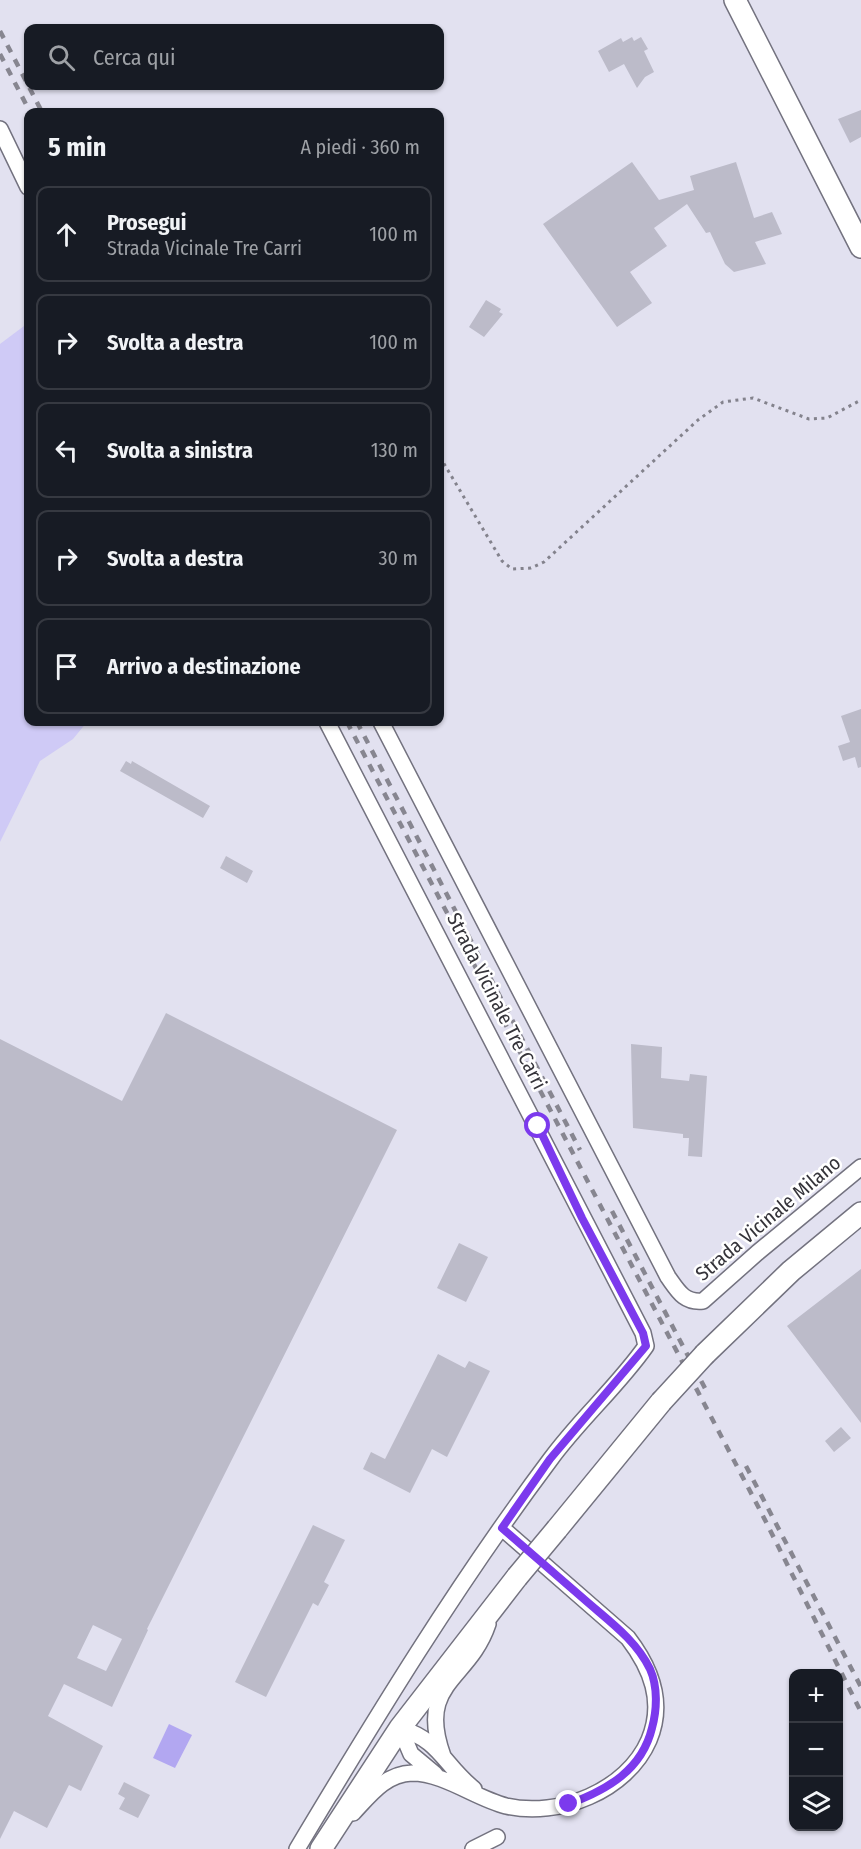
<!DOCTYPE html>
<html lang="it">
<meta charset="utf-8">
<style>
:root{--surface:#171b24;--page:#20242c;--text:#f1f3f6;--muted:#9ea1a6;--line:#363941}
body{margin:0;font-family:"Fira Sans Condensed",sans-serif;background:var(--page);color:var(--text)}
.controls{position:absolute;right:18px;bottom:18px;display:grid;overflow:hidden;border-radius:12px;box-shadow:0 2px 4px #0004}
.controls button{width:54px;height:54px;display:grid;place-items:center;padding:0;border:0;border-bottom:2px solid var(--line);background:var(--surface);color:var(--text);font:30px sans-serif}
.stop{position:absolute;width:18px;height:18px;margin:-14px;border:4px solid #7c3aed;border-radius:50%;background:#fff}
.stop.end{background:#7c3aed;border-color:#fff;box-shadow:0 2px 6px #0008}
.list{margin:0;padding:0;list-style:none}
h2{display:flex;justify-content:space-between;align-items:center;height:78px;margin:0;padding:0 24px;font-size:26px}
h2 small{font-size:20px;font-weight:400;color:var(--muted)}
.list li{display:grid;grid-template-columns:39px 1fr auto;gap:18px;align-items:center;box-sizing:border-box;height:96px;margin:0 12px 12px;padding:0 12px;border:2px solid var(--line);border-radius:12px}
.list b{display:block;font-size:22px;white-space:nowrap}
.list p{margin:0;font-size:20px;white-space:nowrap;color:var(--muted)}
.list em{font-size:20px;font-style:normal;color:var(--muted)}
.icon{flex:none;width:33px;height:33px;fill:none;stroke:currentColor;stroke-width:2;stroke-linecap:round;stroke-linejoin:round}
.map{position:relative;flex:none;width:861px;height:1849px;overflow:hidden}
.search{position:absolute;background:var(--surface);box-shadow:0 2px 4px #0004;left:24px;top:24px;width:420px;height:66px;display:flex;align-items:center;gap:15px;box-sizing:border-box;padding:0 21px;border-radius:12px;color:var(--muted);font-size:22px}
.panel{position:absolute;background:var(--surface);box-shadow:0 2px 4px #0004;left:24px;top:108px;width:420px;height:618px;border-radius:12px}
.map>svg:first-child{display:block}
</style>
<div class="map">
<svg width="861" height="1849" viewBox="0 0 861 1849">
<rect width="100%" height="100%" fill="#e2e1f0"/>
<path fill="#cfcaf6" d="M28,323V722H87L73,739L40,761L0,842V344Z"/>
<path fill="#b2a7f1" d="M169,1724L192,1735L175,1768L153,1758Z"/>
<path fill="#bcbbc9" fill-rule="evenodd" d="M632,37L634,41L641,37L648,49L644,51L654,72L645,77L637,88L624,64L609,72L598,51L621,38L623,42Z
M861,110V137L850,143L838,119Z
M632,162L659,200L694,190L690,176L736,162L754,218L772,212L782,234L755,242L766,264L734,272L725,264L710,232L706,233L687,204L654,228L667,246L630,272L652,303L617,327L543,224Z
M486,300L501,309L499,312L503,314L484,337L469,327Z
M861,709V767L858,768L855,757L843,761L838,746L850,742L841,716Z
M126,761L131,764L132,761L210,806L203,818L120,771Z
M226,856L253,871L247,883L220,868Z
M166,1013L397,1130L147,1629L148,1630L112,1707L64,1684L48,1716L103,1746L81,1791L69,1785L47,1828L14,1811L0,1839V1039L122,1101ZM93,1625L122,1639L106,1671L77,1658Z
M631,1044L662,1047L661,1078L689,1081L690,1074L707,1076L702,1157L688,1156L689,1138H683V1134L633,1128Z
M459,1243L488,1257L466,1302L437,1288Z
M861,1269V1423L787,1326Z
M438,1354L465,1368L469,1361L490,1371L447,1457L432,1449L410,1493L363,1469L371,1452L385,1459Z
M841,1427L851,1438L834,1452L825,1441Z
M313,1525L345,1540L324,1582L329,1585L318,1606L313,1603L266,1697L235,1682Z
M124,1782L150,1795L138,1818L119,1809L125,1798L118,1794Z"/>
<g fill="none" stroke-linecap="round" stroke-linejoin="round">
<g stroke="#73727f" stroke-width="18">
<path id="street" d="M0,129L28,187
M381,722L668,1277C678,1291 684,1303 703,1301L757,1253L861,1167
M400,1728C441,1741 443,1764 474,1789
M400,1728L411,1754L435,1774
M443,1756C416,1682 469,1681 488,1624
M353,1813C370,1795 385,1774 412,1773C444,1773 475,1798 506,1806C559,1818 627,1791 649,1740C665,1702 651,1668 628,1638L502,1528
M297,1849C376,1717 457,1584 550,1460C579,1420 618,1386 646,1346L643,1333L327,722
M473,1849L497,1837"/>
</g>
<g stroke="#73727f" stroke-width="24">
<path id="secondary" d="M735,0L861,247
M705,1354L791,1271L861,1213
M557,1529L661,1402
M321,1849L400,1728L517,1577"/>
</g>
<path stroke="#83828c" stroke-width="3" stroke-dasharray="3 4.5" stroke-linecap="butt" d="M440,457L502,561L512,569L531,568L544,562L698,420L723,402L753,398L809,419L827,418L861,400"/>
<use href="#street" stroke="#fff" stroke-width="15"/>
<use href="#secondary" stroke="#fff" stroke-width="21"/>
<path stroke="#878690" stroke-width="4.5" stroke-dasharray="8 8" stroke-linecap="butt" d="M0,31L42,112
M0,54L30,112
M347,722L762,1514L861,1712
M357,722L580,1150
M612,1211L707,1392
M746,1466L861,1687"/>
<g stroke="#73727f" stroke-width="24" stroke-linecap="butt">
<path id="secondary-bridge" d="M661,1402L705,1354
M517,1577L557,1529"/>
</g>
<use href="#secondary-bridge" stroke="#fff" stroke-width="21"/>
</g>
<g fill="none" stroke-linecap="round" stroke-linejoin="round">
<path stroke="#7c3aed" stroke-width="8" d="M538,1126L582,1218L643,1333L646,1346L550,1459L502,1528C530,1552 557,1576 585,1600C609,1621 636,1640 650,1669C658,1687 657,1710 652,1728C642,1770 607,1790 569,1804"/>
</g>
<g text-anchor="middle" stroke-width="5" stroke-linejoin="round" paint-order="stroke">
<g font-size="20" fill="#35343a" stroke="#fff">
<text transform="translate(497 1001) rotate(63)" y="7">Strada Vicinale Tre Carri</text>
<text transform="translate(768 1218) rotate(-40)" y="7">Strada Vicinale Milano</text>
</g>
</g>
</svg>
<div class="controls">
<button>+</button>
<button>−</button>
<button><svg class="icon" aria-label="layers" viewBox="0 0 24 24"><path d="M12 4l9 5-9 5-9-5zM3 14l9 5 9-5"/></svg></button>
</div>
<div class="stop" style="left:538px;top:1126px"></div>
<div class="stop end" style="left:569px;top:1804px"></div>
<div class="search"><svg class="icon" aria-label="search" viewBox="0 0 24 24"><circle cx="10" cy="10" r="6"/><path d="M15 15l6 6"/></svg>Cerca qui</div>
<section class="panel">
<h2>5 min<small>A piedi · 360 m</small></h2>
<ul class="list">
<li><svg class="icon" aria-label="ahead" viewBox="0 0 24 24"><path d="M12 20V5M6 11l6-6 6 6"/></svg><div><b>Prosegui</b><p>Strada Vicinale Tre Carri</p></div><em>100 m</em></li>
<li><svg class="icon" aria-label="right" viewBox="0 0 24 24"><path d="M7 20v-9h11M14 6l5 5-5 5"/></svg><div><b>Svolta a destra</b></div><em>100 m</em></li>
<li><svg class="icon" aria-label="left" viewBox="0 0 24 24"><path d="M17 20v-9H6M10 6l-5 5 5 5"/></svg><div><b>Svolta a sinistra</b></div><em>130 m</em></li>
<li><svg class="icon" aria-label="right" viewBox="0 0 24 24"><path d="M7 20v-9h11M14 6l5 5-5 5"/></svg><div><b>Svolta a destra</b></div><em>30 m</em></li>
<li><svg class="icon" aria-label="arrive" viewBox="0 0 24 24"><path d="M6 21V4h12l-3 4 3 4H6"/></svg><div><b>Arrivo a destinazione</b></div></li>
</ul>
</section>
</div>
